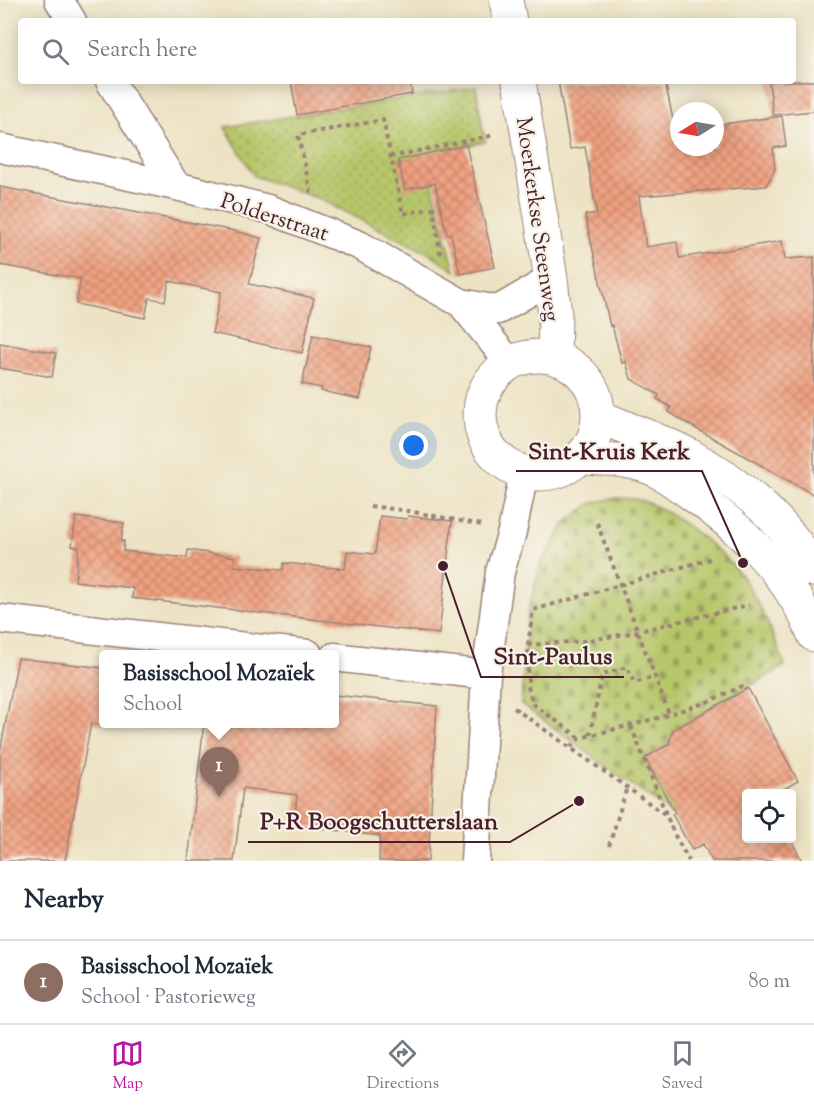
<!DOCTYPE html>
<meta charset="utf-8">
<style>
:root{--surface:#fff;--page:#f6f6f7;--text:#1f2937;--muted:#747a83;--line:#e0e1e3;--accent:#b5179e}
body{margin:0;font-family:"Sorts Mill Goudy",serif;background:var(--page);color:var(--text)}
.controls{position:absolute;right:18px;bottom:18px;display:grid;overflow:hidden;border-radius:6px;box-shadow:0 3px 15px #0003}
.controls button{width:54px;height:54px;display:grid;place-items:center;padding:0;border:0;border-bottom:2px solid var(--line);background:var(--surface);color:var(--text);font:30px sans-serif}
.compass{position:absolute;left:670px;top:102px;width:54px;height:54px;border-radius:50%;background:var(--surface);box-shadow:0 3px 15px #0003;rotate:259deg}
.you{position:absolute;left:414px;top:446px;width:21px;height:21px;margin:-15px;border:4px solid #fff;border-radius:50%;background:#1a73e8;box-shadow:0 0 0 9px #1a73e833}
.badge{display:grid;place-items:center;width:39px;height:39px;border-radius:50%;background:var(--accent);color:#fff;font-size:20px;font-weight:700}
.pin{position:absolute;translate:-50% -50px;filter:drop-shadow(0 2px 3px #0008)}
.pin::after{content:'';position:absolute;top:32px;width:21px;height:18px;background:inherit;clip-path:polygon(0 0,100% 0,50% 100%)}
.popup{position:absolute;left:99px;top:650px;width:240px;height:78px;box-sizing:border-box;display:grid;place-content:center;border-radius:6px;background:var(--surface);filter:drop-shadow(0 2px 4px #0005);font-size:20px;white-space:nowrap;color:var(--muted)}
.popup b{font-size:22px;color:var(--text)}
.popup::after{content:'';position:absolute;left:50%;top:100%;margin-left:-12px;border:12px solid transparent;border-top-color:var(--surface)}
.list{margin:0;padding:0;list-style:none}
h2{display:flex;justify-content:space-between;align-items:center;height:78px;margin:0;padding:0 24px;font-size:26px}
h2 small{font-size:20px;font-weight:400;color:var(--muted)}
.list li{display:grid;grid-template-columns:39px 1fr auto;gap:18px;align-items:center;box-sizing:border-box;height:84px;padding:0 24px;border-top:2px solid var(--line)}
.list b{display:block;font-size:22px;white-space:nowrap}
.list p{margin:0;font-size:20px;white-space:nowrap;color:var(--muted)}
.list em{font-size:20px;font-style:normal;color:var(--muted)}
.icon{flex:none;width:33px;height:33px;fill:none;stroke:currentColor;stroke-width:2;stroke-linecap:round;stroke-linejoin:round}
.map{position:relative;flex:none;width:814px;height:861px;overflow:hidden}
.search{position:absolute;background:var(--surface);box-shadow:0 3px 15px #0003;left:18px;right:18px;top:18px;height:66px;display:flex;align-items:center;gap:15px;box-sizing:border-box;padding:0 21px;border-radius:6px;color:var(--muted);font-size:22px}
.sheet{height:162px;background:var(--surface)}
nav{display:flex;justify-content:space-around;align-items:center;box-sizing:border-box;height:84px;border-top:2px solid var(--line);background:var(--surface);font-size:16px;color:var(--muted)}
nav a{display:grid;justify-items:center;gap:3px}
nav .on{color:var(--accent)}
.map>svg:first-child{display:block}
</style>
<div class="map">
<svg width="814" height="861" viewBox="0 0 814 861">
<defs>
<pattern id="cemetery-stones" width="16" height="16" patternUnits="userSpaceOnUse" patternTransform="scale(1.5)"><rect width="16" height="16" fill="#b6c669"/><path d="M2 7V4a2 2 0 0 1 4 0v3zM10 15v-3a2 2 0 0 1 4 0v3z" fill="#96a057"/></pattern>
<pattern id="park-dots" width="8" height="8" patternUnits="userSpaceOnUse" patternTransform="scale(1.5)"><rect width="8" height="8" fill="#b6c669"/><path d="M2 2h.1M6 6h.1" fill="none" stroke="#96a057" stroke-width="1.8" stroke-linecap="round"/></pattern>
<pattern id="building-cross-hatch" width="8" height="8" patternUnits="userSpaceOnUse" patternTransform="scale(1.5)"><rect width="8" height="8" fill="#f0a281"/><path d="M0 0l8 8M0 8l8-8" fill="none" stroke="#c4836a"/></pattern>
</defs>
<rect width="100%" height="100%" fill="#f7f3e8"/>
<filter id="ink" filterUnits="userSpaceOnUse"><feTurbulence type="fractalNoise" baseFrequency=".0167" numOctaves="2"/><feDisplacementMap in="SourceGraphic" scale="12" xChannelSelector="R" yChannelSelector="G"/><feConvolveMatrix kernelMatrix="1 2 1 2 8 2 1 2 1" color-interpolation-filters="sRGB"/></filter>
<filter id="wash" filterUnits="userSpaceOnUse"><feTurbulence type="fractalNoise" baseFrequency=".008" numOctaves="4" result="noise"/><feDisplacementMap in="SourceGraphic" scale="24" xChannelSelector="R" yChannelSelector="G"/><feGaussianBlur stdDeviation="1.35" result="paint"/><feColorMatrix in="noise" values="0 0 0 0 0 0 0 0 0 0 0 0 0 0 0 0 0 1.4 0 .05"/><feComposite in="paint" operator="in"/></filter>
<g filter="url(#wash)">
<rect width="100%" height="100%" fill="#ede3c4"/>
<path fill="url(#cemetery-stones)" stroke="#80724a" stroke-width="1.5" d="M617,498C624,499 633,498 640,500C670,509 725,552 743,578C761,605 774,636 785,666L673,730L669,744L645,758L675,813L672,814L521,704L528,611L541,563L567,521L592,503Z"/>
<path fill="url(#park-dots)" stroke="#80724a" stroke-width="1.5" d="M476,87L485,142L399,160L432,183L455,271L434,256L317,198L254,176L225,127Z"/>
<g id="blocks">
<path fill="url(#building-cross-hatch)" d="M291,81H410L412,94L297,115Z
M558,81H665L675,130L679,129V147H715V125L782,116L786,146L773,148L775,169L766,186L639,196L646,247L677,242L679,258L782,241L785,259L814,257V495L688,424L669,412L671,407L657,399L659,395L631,379L626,362L622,363L612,325L610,326L585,215L597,214L585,147L570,149Z
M769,81H814V111L773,115Z
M466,145L495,267L460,274L451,234H447L435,183L405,190L398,160Z
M0,187L235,231L261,238L249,284L314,298L302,353L212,333L221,292L169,281L165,301L149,298L145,318L76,304L81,279L0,265Z
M313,335L371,347L360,399L321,391L322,388L302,384Z
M0,343L56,353L52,377L0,368Z
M380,516L407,519L408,516L452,521L439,634L132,598L133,588L75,581L79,547L72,546L76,517L124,523L121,541H124L123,551L187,558L188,550L235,557L234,566L283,570L284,563L345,569L347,551L375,554Z
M18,658L104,668V725L91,723L65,861H0V752Z
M748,688L798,781L775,794H747V838H790L802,861H712L703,844L692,850L672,814L675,813L645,758L669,744L673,730Z
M334,695L437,706L428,861H379L380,836L302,826L301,824H294L297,795L243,788L234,861H188L204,723H334Z"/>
</g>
</g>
<g filter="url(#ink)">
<use href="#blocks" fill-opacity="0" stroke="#9c8178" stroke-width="1.5"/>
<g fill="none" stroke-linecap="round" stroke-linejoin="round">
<g stroke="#9c8178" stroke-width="31">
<path id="street" d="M59,0L72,21
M110,81L176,186
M0,148L176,186L268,209L359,245L461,303L510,363
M461,303L498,310L551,279
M0,619L308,654
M334,657L486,675
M475,861L486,675L500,572L512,532L524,473"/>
</g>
<g stroke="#9c8178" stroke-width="35">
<path id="secondary" d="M506,0L510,21
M519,81L551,279L555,315L554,357
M480 415a59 59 0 1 1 118 0a59 59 0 1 1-118 0Z
M599,416C628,430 662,440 689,455C739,483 785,520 814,570
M581,458C602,459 625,459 645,466C660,470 676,483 689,492C742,529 790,574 814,635"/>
</g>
<path stroke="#9c8178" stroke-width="4" stroke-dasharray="4.5 4.5" stroke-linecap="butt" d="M390,157L495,135
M311,193L298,135L383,120L403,214L433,208L441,258
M370,506L408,511L482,525
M597,523L669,714
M528,645L533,610L710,559
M514,708L666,815
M631,726L674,834L689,861
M590,735L602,675L627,667L634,683L655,677
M580,738L533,704L528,687V645L583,641L626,634L749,605
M571,747L580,738L658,718L707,702L747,684
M609,846L627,787"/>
<use href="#street" stroke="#fff" stroke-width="28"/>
<use href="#secondary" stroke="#fff" stroke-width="33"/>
</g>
</g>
<g text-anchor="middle" stroke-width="4.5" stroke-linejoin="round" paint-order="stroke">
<g font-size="22" fill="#4a1f2b" stroke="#f7f3e8">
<text transform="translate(275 216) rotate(18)" y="8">Polderstraat</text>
<text transform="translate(539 219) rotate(82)" y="8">Moerkerkse Steenweg</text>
</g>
</g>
<path fill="none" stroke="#4a1f2b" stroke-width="2" d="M743 563L702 471H516M443 566L481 677H624M579 801L510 842H248"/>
<g fill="#4a1f2b" stroke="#f7f3e8" stroke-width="2">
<circle cx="743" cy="563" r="6"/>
<circle cx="443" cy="566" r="6"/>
<circle cx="579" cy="801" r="6"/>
</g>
<g font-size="24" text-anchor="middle" font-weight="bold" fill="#4a1f2b" stroke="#f7f3e8" stroke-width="4.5" stroke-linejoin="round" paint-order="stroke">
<text x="609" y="459">Sint-Kruis Kerk</text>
<text x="553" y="664">Sint-Paulus</text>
<text x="379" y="829">P+R Boogschutterslaan</text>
</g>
</svg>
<div class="controls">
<button><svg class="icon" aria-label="locate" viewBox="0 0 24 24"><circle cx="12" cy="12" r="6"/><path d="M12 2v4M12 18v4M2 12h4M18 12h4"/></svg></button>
</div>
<svg class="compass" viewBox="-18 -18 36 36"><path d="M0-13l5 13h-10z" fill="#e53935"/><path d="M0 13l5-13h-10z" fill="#747a83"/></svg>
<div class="you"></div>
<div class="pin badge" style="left:219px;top:797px;background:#8d6e63">1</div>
<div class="popup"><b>Basisschool Mozaïek</b>School</div>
<div class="search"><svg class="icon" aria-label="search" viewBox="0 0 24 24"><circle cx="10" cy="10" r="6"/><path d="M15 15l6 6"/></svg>Search here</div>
</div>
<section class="sheet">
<h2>Nearby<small></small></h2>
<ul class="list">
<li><span class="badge" style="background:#8d6e63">1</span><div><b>Basisschool Mozaïek</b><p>School · Pastorieweg</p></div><em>80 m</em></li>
</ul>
</section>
<nav>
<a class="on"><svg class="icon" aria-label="map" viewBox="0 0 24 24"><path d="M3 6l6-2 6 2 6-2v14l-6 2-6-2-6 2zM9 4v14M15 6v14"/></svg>Map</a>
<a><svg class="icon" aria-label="directions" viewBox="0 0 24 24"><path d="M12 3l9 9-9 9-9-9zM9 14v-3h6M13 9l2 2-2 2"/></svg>Directions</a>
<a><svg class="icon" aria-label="saved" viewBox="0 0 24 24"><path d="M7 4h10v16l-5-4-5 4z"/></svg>Saved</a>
</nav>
